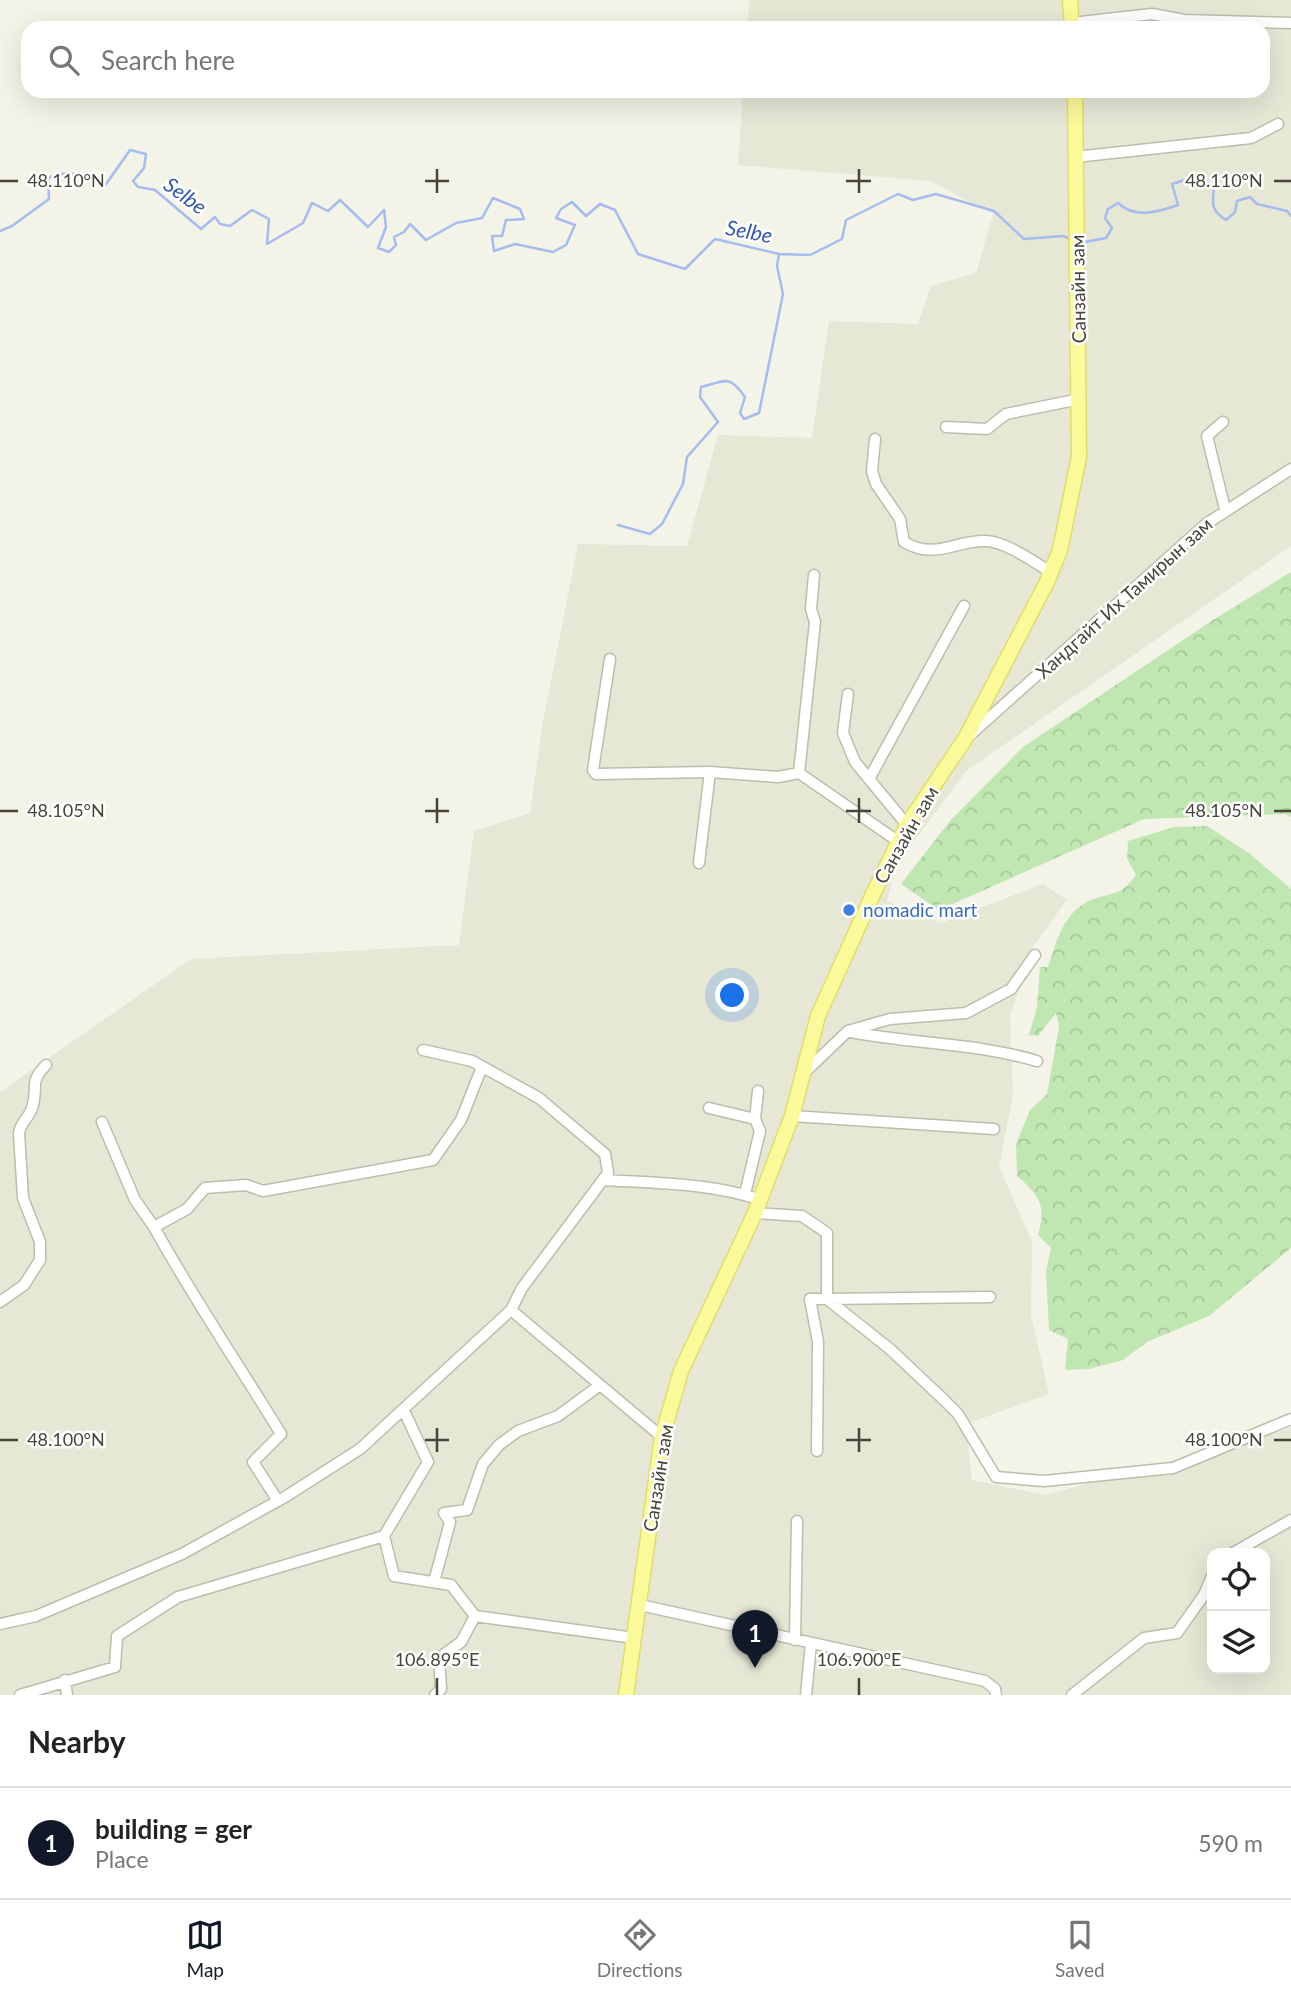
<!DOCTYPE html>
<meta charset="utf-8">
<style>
:root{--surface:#fff;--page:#f6f6f6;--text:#222;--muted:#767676;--line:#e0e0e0;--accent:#111827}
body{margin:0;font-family:Lato,sans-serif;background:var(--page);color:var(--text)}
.controls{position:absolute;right:21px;bottom:21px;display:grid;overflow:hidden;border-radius:14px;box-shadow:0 7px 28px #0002}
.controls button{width:63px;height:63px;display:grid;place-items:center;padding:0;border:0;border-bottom:2px solid var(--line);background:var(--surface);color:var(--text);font:35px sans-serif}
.you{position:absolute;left:733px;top:996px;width:24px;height:24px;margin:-18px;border:5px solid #fff;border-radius:50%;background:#1a73e8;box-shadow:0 0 0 10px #1a73e833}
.badge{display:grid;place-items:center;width:46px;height:46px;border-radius:50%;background:var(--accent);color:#fff;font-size:23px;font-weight:700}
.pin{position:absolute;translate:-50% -58px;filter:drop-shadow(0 2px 4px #0008)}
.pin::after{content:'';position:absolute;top:37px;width:24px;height:21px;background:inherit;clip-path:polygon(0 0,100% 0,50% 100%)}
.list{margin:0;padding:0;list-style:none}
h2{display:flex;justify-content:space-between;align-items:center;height:91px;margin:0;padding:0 28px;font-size:30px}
h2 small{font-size:23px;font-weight:400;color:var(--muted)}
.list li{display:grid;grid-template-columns:46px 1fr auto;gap:21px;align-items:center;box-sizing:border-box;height:112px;padding:0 28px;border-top:2px solid var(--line)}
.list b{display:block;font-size:26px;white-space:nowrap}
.list p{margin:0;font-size:23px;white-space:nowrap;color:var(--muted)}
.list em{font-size:23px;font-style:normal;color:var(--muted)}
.icon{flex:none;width:38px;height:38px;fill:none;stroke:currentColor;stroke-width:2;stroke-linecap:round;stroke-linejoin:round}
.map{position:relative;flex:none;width:1291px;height:1695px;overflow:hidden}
.search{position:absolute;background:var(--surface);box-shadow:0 7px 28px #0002;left:21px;right:21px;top:21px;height:77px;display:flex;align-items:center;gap:18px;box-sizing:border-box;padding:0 24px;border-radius:21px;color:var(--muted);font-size:26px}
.sheet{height:203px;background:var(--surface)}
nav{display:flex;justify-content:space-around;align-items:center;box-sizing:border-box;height:98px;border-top:2px solid var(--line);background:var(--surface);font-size:19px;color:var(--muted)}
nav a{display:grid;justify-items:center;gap:4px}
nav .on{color:var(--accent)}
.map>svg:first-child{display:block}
</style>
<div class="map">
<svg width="1291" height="1695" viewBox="0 0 1291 1695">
<defs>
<pattern id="forest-crowns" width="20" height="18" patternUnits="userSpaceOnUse" patternTransform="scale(1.75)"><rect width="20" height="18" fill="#c0e6b2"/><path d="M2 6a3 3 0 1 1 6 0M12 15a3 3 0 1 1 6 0" fill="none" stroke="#a6c79a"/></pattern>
</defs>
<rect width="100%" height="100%" fill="#f3f3e8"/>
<path fill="#e7e7d6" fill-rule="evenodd" d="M749,0H1291V546L966,771L896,866L887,901L941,923L1043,884L1067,900L1034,945L1010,1016L1013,1095L999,1167L1032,1241L1031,1315L1049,1394L966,1424L972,1480L1045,1495L1291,1428V1695H0V1092L191,959L459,945L474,831L530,813L543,721L578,544L687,546L718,435L812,438L829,321L918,324L931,286L976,273L993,214L930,181L738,165L743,91H1263V28H748ZM1212,1553H1265V1669H1212Z"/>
<path fill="url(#forest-crowns)" d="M1291,572V817L1285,814L1144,819L939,910L901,884L950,821L1023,747L1213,620Z
M1207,826L1249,853L1291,889V1248L1209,1316L1147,1342L1123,1360L1089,1369L1065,1370L1068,1339L1049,1330L1046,1271L1051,1248L1038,1235C1047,1205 1039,1195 1017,1176L1016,1144L1030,1110L1047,1094L1059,1027L1056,1013L1038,1036L1029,1035L1037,1007L1040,967H1048C1056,942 1064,911 1091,900C1114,891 1120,897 1136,875L1127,858L1128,841L1174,827Z"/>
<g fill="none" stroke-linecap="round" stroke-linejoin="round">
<path stroke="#a6bcee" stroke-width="2.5" d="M0,231L12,226L49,199L48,178C71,168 84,176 104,187L130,150L146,154L144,168L133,181L138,187L155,190L201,229L215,217L220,224L230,226L252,210L269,219L267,244L303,223L312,203L328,211L340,200L368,227L384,210L386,227L378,248L389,252L396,245L394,237L404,232L410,224L426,240L456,223L482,218L493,198L520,209L524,219L506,220L502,236H492L494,251L515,244L553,252L566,245L575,225L556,218L561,209L572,202L586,216L600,204L615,210L638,254L685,269L715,239L779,254L810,255L842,239L846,220L898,194L913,200L936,194L994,211L1024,239L1063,236L1071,239
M1080,243L1106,238L1112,228L1105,218L1108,209L1118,203C1135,219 1158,212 1178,205L1172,184L1197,176L1214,187C1212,204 1211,211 1226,220L1235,212L1237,201L1250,197L1257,204L1287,211L1291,216
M618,525L650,534L662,524L683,484L687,457L718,422L700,397L701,387C725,381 729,374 745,397L740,413L744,419L759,413L783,294L777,266L779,254"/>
<g stroke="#bebdab" stroke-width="13">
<path id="minor" d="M1072,23L1152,14L1184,20L1291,23
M1075,157L1251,138L1278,124
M1223,422L1207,436L1225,509
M946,427L987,429L1006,414L1080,399
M875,439L872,471L876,484L900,519L904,542C936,561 958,539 986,541C1007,542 1033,562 1051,572
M610,659L593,770L596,774L710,772L778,777L799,773L899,842
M848,694L843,733L855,762L907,825
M970,735L1206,524L1291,469
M799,773L815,622L811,609L814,575
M869,779L964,606
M699,863L710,772
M851,1032C913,1044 976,1043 1037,1061
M423,1050L472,1061L539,1098L605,1154L608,1173L522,1288L511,1310L662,1437
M803,1074L848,1031L890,1019L966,1013L1011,989L1035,955
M709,1108L755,1119L760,1131L745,1194
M792,1116L994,1129
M755,1119L758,1091
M102,1122L135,1200L154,1227L187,1209L205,1188L246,1185L263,1191L433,1160L461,1120L482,1067
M603,1180C655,1183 711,1183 761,1200
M755,1213L802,1216L827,1233V1299L990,1297
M154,1227C193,1298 239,1365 281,1434L253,1462L278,1501
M0,1302L24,1285L40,1260V1242L23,1198L19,1133C21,1121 29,1118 32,1108C39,1088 28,1083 46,1065
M817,1451L818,1342L810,1299H827L890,1349L944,1400L958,1414L996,1477L1044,1481L1173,1468L1291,1419
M384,1536L394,1576L451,1585L475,1616L634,1638
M1233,1553L1291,1520
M434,1582L450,1522L444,1513L467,1510L483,1464L499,1445L518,1431L558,1416L600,1385
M640,1605L985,1681L995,1689L996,1695
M0,1624L36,1616L182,1554L285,1497L360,1449L511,1310
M795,1640L797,1521
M65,1680L67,1695
M20,1695L115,1667L117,1636L178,1597L384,1536L428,1462L404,1411
M435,1695L441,1689L439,1658L461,1642L475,1616
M806,1695L811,1643
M1072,1695L1144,1638L1177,1633L1204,1595L1212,1576"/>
</g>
<g stroke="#e0de6a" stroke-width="17">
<path id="major" d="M1070,0L1072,28
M626,1695L662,1437L681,1371L755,1213L792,1116L818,1016L874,892L907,825L965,739L1047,582L1060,550L1079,457L1075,91"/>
</g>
<use href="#minor" stroke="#fff" stroke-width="10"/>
<use href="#major" stroke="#fbfa9a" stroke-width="14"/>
</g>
<path fill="none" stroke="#464537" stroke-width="2.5" d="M437,169V193M859,169V193M0,181H18M425,181H449M846,181H871M1274,181H1291M437,798V823M859,798V823M0,811H18M425,811H449M846,811H871M1274,811H1291M437,1428V1452M859,1428V1452M0,1440H18M425,1440H449M846,1440H871M1274,1440H1291M437,1678V1695M859,1678V1695"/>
<circle fill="#3f7fe0" stroke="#fff" stroke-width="2.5" cx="849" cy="910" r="7"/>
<g text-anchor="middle" stroke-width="5" stroke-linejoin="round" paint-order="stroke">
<g font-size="19" fill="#464537" stroke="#fff">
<text transform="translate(1078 289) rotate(-91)" y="7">Санзайн зам</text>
<text transform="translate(1124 598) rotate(-42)" y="7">Хандгайт Их Тамирын зам</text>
<text transform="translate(906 835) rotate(-60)" y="7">Санзайн зам</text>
<text transform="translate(658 1478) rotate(-81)" y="7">Санзайн зам</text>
</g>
<g font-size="19" fill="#366cbe" stroke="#fff" text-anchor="start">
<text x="863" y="917">nomadic mart</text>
</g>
<g font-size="21" font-style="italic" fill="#3358af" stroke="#fff">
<text transform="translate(185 196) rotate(36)" y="7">Selbe</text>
<text transform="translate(749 232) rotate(11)" y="7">Selbe</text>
</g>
</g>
<g font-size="18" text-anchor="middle" fill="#464537" stroke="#fff" stroke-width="5" stroke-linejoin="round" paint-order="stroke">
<text x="66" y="187">48.110°N</text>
<text x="1224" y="187">48.110°N</text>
<text x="66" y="817">48.105°N</text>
<text x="1224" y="817">48.105°N</text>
<text x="66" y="1446">48.100°N</text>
<text x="1224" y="1446">48.100°N</text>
<text x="437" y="1666">106.895°E</text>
<text x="859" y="1666">106.900°E</text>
</g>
</svg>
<div class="controls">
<button><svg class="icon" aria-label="locate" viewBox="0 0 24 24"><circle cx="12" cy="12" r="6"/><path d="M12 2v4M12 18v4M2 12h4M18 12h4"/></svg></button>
<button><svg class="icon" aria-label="layers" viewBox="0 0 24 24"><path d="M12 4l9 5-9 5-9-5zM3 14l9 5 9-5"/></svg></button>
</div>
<div class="you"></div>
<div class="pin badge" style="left:755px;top:1668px">1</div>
<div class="search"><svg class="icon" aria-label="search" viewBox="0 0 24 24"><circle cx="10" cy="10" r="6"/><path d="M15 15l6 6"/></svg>Search here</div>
</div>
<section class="sheet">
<h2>Nearby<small></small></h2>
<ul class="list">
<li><span class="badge">1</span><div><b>building = ger</b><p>Place</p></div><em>590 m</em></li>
</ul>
</section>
<nav>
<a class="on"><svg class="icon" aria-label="map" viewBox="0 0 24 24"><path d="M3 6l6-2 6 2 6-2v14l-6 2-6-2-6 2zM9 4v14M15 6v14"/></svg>Map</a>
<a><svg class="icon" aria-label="directions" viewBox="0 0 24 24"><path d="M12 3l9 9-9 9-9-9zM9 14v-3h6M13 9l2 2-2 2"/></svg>Directions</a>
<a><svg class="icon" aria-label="saved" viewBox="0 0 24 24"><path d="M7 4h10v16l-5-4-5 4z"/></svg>Saved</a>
</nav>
